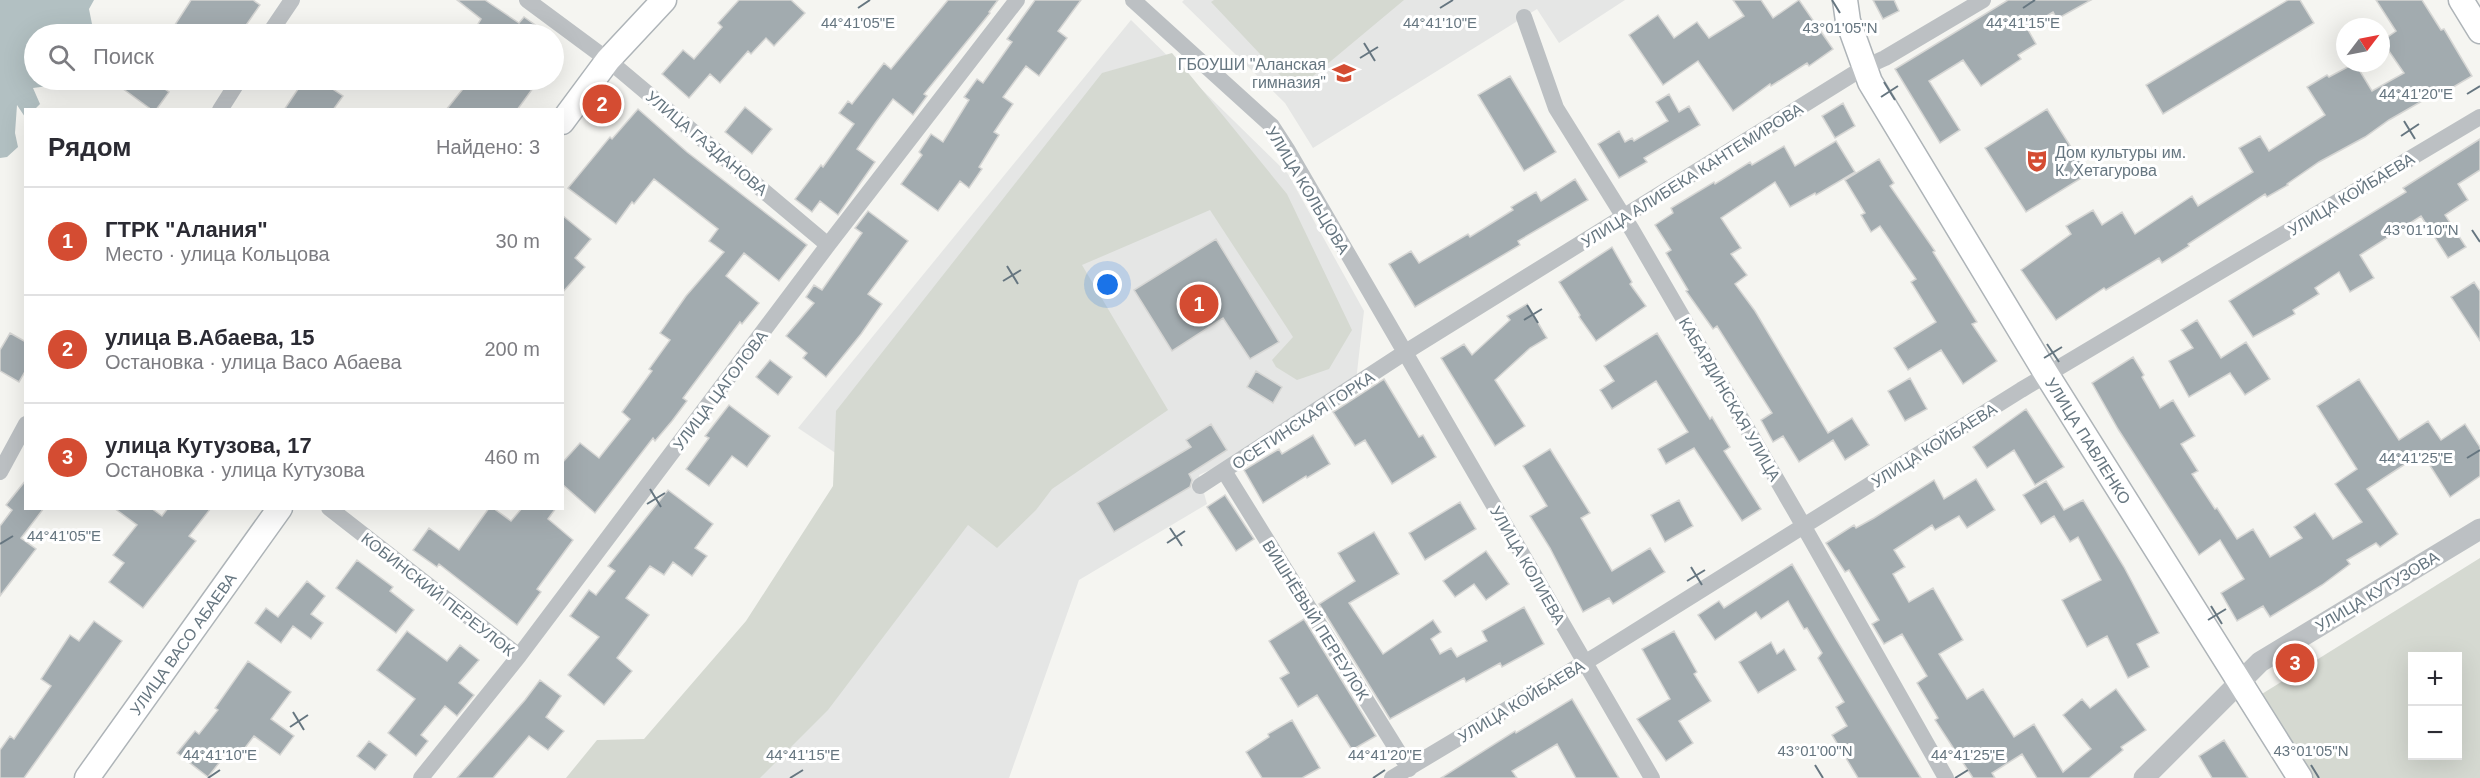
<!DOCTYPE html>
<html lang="ru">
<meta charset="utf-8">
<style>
:root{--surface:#fff;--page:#f7f7f7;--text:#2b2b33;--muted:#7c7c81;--line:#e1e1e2;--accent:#d44c32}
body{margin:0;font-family:Arial,sans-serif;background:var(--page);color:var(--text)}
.controls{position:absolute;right:18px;bottom:18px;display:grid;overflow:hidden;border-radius:0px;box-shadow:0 6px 24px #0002}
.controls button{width:54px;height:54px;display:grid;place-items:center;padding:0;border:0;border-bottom:2px solid var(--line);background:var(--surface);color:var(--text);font:30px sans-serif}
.compass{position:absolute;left:2336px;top:18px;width:54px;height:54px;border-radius:50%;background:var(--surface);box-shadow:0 6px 24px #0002;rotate:58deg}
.you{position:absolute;left:1108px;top:285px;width:21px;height:21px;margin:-15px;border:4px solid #fff;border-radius:50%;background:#1a73e8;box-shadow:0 0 0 9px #1a73e833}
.badge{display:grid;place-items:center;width:39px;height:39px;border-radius:50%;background:var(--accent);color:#fff;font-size:20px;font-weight:700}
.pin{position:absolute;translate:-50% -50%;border:3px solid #fff;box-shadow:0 2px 6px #0006}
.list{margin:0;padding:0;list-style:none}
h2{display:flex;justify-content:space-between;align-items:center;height:78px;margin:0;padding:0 24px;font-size:26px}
h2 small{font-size:20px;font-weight:400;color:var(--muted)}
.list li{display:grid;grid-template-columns:39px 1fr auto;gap:18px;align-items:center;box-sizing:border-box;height:108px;padding:0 24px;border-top:2px solid var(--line)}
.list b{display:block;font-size:22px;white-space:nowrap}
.list p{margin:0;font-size:20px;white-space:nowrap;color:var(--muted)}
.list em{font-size:20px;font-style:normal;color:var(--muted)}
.icon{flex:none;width:33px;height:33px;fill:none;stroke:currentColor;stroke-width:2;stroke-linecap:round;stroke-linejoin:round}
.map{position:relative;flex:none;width:2480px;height:778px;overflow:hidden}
.search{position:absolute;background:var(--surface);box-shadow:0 6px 24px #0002;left:24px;top:24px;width:540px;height:66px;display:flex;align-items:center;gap:15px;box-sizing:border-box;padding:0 21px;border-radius:33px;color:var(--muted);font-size:22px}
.panel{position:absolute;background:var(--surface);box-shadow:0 6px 24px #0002;left:24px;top:108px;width:540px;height:402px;border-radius:0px}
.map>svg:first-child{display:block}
</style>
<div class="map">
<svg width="2480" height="778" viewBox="0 0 2480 778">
<rect width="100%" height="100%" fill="#f5f5f1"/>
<path fill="#e5e6e5" d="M1184,0H1625L1559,43L1537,9L1313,148L1285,103L1182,2Z
M1131,20L1288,174L1364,311L1356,381L1234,459L1199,475L1207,504L1079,580L1009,778H662L867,474L798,428Z"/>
<path fill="#d5d9d1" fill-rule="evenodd" d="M1214,0H1404L1295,91L1211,2Z
M1172,53L1287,194L1352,330L1329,369L1297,380L1276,367L1272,360L1293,337L1210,210L1082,265L1168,410L1052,489L1036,510L997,548L968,525L828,710L760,778H566L597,740L644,739L746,621L833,486L836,411L1102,73Z
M2480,558V778H2308L2257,697ZM2412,656H2458V756H2412Z"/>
<path fill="#b2c0c2" d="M0,0H94L89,9L92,24L80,27L63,28L56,34H34V80H50L48,86L33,88L40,104L35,109L26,110L25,117L17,105L15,133L18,147L7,157L0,158Z"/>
<path fill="#a2abaf" stroke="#d6d6d4" stroke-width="1.5" d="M191,0H253L260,5L240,34H169Z
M457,0H485L519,23L524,17L548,34H493L478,24L481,19Z
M739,0H791L805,13L774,46L766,38L751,54L748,51L720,83L710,74L689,98L662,74L683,50L694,59L722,27L718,23Z
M948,0H998L989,12L990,13L924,94L927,96L913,115L893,99L876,122L857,149L875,162L838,215L820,201L812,212L795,199L821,165L823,167L854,124L839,113L848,101L852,104L884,63L891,69Z
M1035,0H1081L1058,31L1067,38L1039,76L1026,66L1003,97L1013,104L994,132L999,135L979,167L982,169L969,188L960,181L938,211L901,184L922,155L919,152L931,134L943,142L969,100L964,97L977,79L983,83L1012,42L1007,39Z
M1733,0H1761L1773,18L1799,0L1833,49L1809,66L1807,63L1771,86L1770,84L1733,111L1698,61L1663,85L1629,35L1658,15L1674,38L1697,22L1709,38L1744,16Z
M1873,0H1894L1899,11L1883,19Z
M2008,0H2091L2057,19L2053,12L2027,28L2036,44L2018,55L2021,59L1981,86L1963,60L1929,81L1960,130L1940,143L1895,69Z
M2288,0H2300L2314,23L2163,114L2146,85Z
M2376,0H2422L2441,30L2444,29L2472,76L2445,92L2443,89L2389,120L2365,137L2319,162L2287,184L2288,185L2267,197L2265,194L2188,244L2189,246L2162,263L2159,258L2106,290L2104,288L2056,320L2021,270L2071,234L2066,226L2093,210L2102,225L2122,212L2135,234L2192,196L2198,206L2253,172L2239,148L2260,136L2269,151L2325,115L2307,87L2327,75L2329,77L2355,63L2372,91L2404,73L2382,41L2396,31Z
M1510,76L1556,152L1524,171L1478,95Z
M128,80H152L169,92L156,110H152L122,88Z
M304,80H319L343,96L333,110H284Z
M470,80H539L517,110H446Z
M1669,94L1679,112L1689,106L1700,125L1644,158L1647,162L1619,178L1598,144L1619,131L1625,142L1632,138L1634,141L1668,121L1656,102Z
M1843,103L1855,126L1835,138L1822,116Z
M745,107L772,129L752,154L725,132Z
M638,109L687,152L807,245L779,281L744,253L726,276L759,303L742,324L740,322L683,398L687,401L672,421L655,441L653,438L595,513L562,484V463L580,443L599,458L630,419L622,412L652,371L649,369L670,340L660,333L686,296L724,252L709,241L718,229L654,179L634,204L632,202L616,224L568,188L610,137L612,139Z
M2047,109L2088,174L2026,212L1985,148Z
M2480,139V170L2458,184L2468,200L2445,215L2466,247L2448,258L2421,216L2360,255L2374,278L2350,292L2339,272L2315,288L2319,294L2293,310L2295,314L2253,337L2229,301L2406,192L2403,188Z
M1836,141L1855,172L1816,195L1815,193L1790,207L1775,182L1721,218L1741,248L1731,254L1747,275L1735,284L1755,311L1828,433L1852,418L1869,445L1845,460L1833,440L1799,462L1783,436L1773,442L1761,420L1772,413L1717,326L1713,329L1686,291L1688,290L1666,253L1671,250L1655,225L1673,213L1671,208L1714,182L1715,184L1750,162L1752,165L1784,146L1795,166Z
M1879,159L1894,183L1890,186L1935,251L1933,252L1977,322L1972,324L1997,361L1963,384L1941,350L1908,370L1894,348L1936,322L1911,282L1916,279L1880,226L1871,232L1861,215L1865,213L1845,180Z
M1575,179L1588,200L1518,241L1520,245L1415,307L1389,264L1411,251L1419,263L1468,234L1470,237L1513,210L1511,207L1536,192L1541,201Z
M868,211L908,241L868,294L882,304L861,334L826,377L803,358L807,353L786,336L814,303L806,297L814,285L822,290L862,233L855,228Z
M562,215L591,239L575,258L585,267L562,293Z
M1216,239L1279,342L1250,359L1223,318L1172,351L1134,290Z
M1612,247L1632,282L1630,284L1646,306L1596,341L1579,317L1580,315L1559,282Z
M2474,282L2480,291V341L2451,297Z
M1527,304L1547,338L1530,348L1495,380L1525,426L1495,446L1441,358L1464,344L1472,355L1510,320L1507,316Z
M2197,320L2221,358L2246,342L2270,379L2245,395L2230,373L2189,397L2169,361L2193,348L2181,330Z
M10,333L26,342V370L19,382L0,371V350Z
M1657,333L1710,419L1712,417L1730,447L1724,451L1761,509L1742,521L1694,448L1666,464L1658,449L1688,432L1656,381L1612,409L1600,390L1614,381L1604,366Z
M2133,357L2144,375L2142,377L2160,408L2173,400L2195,436L2181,444L2198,471L2192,474L2215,509L2217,508L2237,539L2253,529L2270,557L2302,538L2294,527L2315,513L2333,539L2362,522L2335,484L2357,469L2317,406L2359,379L2399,440L2428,421L2441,440L2465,424L2480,447V476L2450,497L2422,453L2367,489L2398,534L2380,547L2376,543L2347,560L2350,564L2322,585L2270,617L2263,606L2237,621L2221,593L2244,579L2220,540L2199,555L2118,429L2092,383Z
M770,360L792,377L778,395L756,377Z
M1256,371L1282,387L1273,403L1247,387Z
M1910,378L1927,409L1905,421L1888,391Z
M1384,379L1419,437L1423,435L1436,457L1392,484L1365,440L1355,446L1333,412Z
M729,405L770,436L747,467L732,456L709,486L686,469L709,438L705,436Z
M2026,409L2064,467L2035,485L2014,450L1987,468L1973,447Z
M1211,424L1227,450L1189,474L1192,480L1190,487L1114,532L1097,503L1191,447L1186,440Z
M1313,435L1330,464L1307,478L1306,476L1263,503L1244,470L1279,449L1282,454Z
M1550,449L1590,513L1581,518L1612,571L1650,548L1665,572L1613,604L1609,598L1583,612L1550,548L1530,516L1547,506L1523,466Z
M1976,479L1995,510L1967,528L1959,516L1935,530L1932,525L1894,550L1905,567L1893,574L1909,602L1933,588L1963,640L1939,654L1967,699L1983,689L2014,737L2034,724L2063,772L2091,749L2063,715L2082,699L2090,708L2116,689L2146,730L2121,747L2123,750L2089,778H2037L2022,754L1992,773L1995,778H1973L1935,720L1938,718L1917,683L1927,676L1902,634L1884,644L1872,624L1879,620L1849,570L1845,572L1826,543L1854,525L1856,528L1874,518L1934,480L1944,499Z
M26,480V508H44L21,538L36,549L0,596V526L12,510L6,505Z
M2046,481L2064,510L2083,500L2124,567L2159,633L2137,644L2149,667L2128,678L2107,636L2087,647L2062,600L2101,580L2078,537L2070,542L2054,516L2041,524L2023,495Z
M668,490L713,524L695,548L707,556L692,576L673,562L664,575L650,566L626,598L649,615L617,658L632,671L604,705L568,675L599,637L570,616L589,590L596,595L615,571L608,566Z
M1225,495L1254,539L1236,551L1207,507Z
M1679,500L1693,526L1665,542L1651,515Z
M1460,502L1476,529L1425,560L1409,533Z
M114,508H151L162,516L168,508H211L189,536L196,541L143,608L109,582L124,563L113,555L137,525Z
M489,508H493L511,521L522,508H556L548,519L573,540L537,589L541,592L517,625L439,564L437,567L413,550L429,528L459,550Z
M1374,532L1399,574L1349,603L1383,654L1433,620L1441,632L1431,639L1440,654L1451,648L1457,657L1487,641L1482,631L1524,607L1544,644L1502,667L1500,663L1466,682L1464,678L1390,719L1319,604L1355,581L1338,553Z
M1486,551L1509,584L1486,600L1474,584L1455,597L1443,581Z
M357,560L393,587L390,591L414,610L396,633L336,588Z
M1792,564L1836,639L1921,778H1858L1832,735L1847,726L1836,707L1844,702L1818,658L1822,653L1807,628L1804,629L1788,601L1761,619L1756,612L1715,640L1698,615L1719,601L1724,608Z
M307,581L325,596L311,614L323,623L311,639L293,626L281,643L255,623L266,608L278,617Z
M1304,619L1376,736L1352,750L1317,695L1298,707L1280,678L1289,673L1269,641Z
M94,621L122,641L24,778H0V750L10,736L14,739L51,686L41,679L70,635L79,641Z
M407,631L447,661L460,645L479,660L459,683L474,695L457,716L445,706L421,735L428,741L416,756L388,733L415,699L377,670Z
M1674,631L1697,672L1694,674L1711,701L1679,721L1693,743L1666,761L1637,719L1670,699L1642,649Z
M1771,642L1777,654L1784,649L1796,670L1758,693L1739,662Z
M248,661L291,692L271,719L294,736L280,755L254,736L235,761L226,754L208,777L177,753L195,731L199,734L218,710L215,708Z
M540,680L561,696L546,717L564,731L548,750L529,736L493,778H457L525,700Z
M1572,699L1619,778H1576L1557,744L1512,771L1517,778H1441L1515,731L1516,733Z
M1292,720L1320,768L1302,778H1262L1246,752L1269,737L1268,734Z
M2224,740L2248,778H2212L2199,756Z
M369,741L387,755L375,770L357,756Z"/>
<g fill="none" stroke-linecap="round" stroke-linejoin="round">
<g stroke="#aeb4b8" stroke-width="27">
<g id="secondary">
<path id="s1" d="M1845,0L1848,21L1870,82L2047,375L2300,778"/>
<path d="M2461,0L2480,31"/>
<path d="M562,122L608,60L664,0"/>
<path id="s2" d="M87,778L280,508"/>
</g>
</g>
<path stroke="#bcc0c3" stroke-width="16" d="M527,0L608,60L828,245
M1133,0L1272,126L1287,149L1652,778
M1524,17L1556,108L1632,230L1795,511L1946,778
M269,34L292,0
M220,110L239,80
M1224,471L1409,769
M0,472L26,424
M1200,486L1404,353L1863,68L1885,58L1983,0
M329,508L519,656
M421,778L519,656L828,245L1017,0
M1392,778L1599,654L2021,390L2480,117"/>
<path stroke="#bcc0c3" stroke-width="21" d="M2144,778L2260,662L2480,529"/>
<use href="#secondary" stroke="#fff" stroke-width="24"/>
</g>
<path fill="none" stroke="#667680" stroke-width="2" d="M1832,0L1840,13M858,8L870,0M1440,8L1453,0M2023,8L2035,0M1364,43L1375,61M1360,58L1378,47M1884,82L1895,100M2467,94L2480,86M1881,97L1898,86M2404,121L2415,139M2401,136L2419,124M2472,230L2480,242M1007,266L1018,284M1003,281L1021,270M1527,305L1538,323M1524,320L1542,309M2047,344L2059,362M2044,358L2062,347M2467,458L2480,450M650,489L661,507M647,504L665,493M1170,528L1182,546M1167,543L1185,531M0,544L13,536M1691,567L1702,585M1687,581L1705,570M2211,606L2222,624M2208,620L2226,609M293,712L304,730M290,727L308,715M1815,765L1823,778M2311,765L2319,778M208,778L220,770M790,778L803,770M1373,778L1385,770M1955,778L1968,770"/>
<defs>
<g id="school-bare" transform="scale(1.8)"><path d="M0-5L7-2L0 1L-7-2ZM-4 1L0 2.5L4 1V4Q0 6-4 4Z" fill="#d44c32" stroke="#fff" stroke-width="2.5" paint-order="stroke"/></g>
<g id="theatre-bare" transform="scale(1.8)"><path d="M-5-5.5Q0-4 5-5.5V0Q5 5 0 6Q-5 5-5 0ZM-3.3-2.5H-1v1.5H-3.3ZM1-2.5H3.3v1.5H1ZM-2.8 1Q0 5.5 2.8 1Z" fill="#d44c32" stroke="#fff" stroke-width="2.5" paint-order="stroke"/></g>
</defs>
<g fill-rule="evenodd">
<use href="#school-bare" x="1344" y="73"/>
<use href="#theatre-bare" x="2037" y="161"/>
</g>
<g text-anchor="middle" stroke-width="6" stroke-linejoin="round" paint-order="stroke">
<g font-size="16" fill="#667680" stroke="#fff" text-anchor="end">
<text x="1326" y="70">ГБОУШИ "Аланская<tspan x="1326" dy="18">гимназия"</tspan></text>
<text x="2055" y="158" text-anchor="start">Дом культуры им.<tspan x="2055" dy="18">К. Хетагурова</tspan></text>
</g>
<g font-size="16" fill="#667680" stroke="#fff">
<text transform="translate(707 143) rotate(40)" y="6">УЛИЦА ГАЗДАНОВА</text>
<text transform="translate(1692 175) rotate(-32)" y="6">УЛИЦА АЛИБЕКА КАНТЕМИРОВА</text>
<text transform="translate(1308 190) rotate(59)" y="6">УЛИЦА КОЛЬЦОВА</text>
<text transform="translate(2351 194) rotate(-31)" y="6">УЛИЦА КОЙБАЕВА</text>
<text transform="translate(720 390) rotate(-53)" y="6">УЛИЦА ЦАГОЛОВА</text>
<text transform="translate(1730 399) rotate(60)" y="6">КАБАРДИНСКАЯ УЛИЦА</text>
<text transform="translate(1303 420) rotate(-33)" y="6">ОСЕТИНСКАЯ ГОРКА</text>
<text dy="6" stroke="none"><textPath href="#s1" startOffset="506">УЛИЦА ПАВЛЕНКО</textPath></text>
<text transform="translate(1934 445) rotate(-32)" y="6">УЛИЦА КОЙБАЕВА</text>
<text transform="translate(1528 565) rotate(60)" y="6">УЛИЦА КОЛИЕВА</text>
<text transform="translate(2377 591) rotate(-31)" y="6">УЛИЦА КУТУЗОВА</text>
<text transform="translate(438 594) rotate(38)" y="6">КОБИНСКИЙ ПЕРЕУЛОК</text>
<text transform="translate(1316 620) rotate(58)" y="6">ВИШНЁВЫЙ ПЕРЕУЛОК</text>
<text dy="6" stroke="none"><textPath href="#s2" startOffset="165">УЛИЦА ВАСО АБАЕВА</textPath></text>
<text transform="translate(1521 701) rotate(-31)" y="6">УЛИЦА КОЙБАЕВА</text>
</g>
</g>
<g font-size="15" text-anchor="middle" fill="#667680" stroke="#fff" stroke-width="6" stroke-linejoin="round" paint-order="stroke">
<text x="1440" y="28">44°41'10"E</text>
<text x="2023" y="28">44°41'15"E</text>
<text x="858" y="28">44°41'05"E</text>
<text x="1840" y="33">43°01'05"N</text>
<text x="2416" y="99">44°41'20"E</text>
<text x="2421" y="235">43°01'10"N</text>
<text x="2416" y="463">44°41'25"E</text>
<text x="64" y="541">44°41'05"E</text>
<text x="1815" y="756">43°01'00"N</text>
<text x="2311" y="756">43°01'05"N</text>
<text x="220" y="760">44°41'10"E</text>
<text x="803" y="760">44°41'15"E</text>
<text x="1385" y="760">44°41'20"E</text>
<text x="1968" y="760">44°41'25"E</text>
</g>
</svg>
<div class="controls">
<button>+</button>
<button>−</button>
</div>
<svg class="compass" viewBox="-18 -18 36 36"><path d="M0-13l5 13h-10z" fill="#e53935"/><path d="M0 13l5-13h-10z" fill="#7c7c81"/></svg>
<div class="you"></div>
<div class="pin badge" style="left:1199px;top:304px">1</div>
<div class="pin badge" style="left:602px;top:104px">2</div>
<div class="pin badge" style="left:2295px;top:663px">3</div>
<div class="search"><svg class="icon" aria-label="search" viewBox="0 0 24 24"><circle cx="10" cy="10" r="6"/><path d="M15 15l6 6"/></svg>Поиск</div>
<section class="panel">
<h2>Рядом<small>Найдено: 3</small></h2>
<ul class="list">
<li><span class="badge">1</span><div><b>ГТРК &quot;Алания&quot;</b><p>Место · улица Кольцова</p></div><em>30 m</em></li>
<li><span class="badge">2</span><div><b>улица В.Абаева, 15</b><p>Остановка · улица Васо Абаева</p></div><em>200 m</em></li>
<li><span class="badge">3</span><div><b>улица Кутузова, 17</b><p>Остановка · улица Кутузова</p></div><em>460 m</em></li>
</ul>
</section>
</div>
